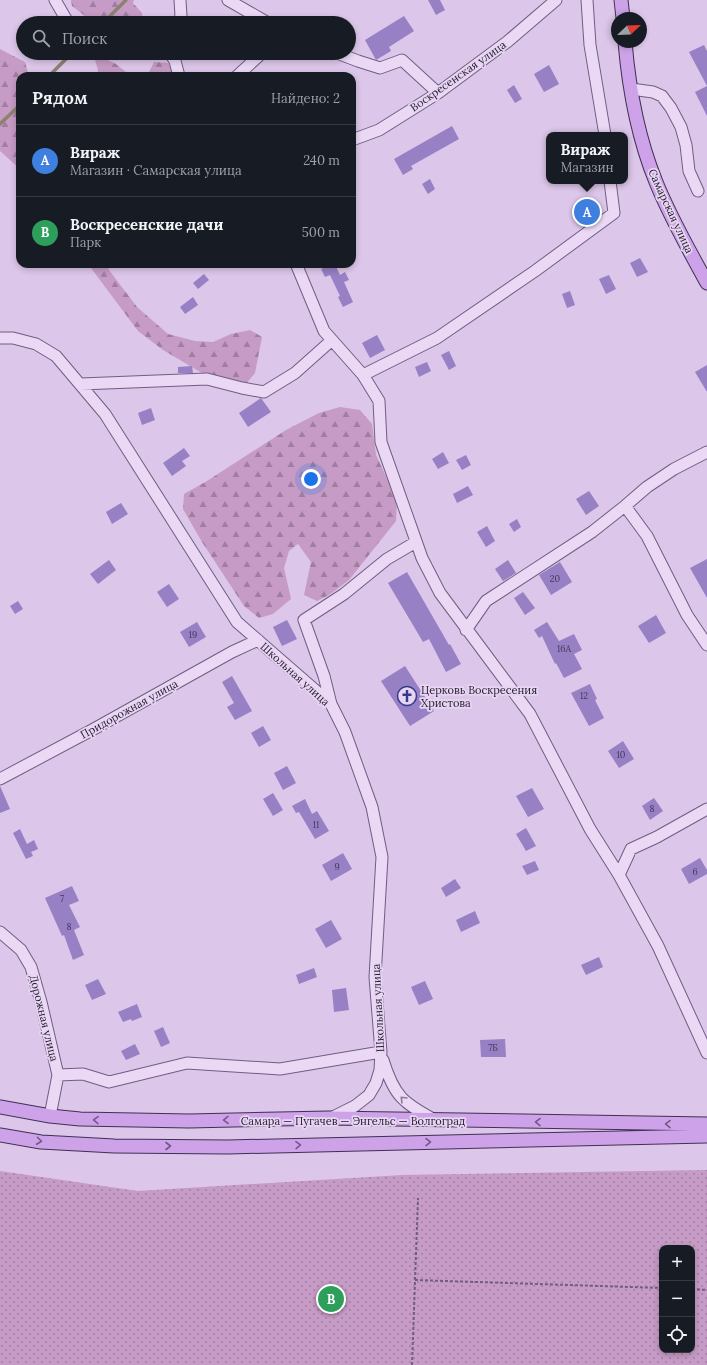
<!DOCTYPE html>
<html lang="ru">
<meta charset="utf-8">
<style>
:root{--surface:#171b24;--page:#242831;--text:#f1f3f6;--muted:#9ea1a6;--line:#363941;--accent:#d93025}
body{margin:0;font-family:Lora,serif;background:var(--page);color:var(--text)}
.controls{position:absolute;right:12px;bottom:12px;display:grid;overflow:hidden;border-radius:8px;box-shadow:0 2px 6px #0003}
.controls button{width:36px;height:36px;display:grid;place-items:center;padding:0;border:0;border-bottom:1px solid var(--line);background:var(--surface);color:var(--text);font:20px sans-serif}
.compass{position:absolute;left:611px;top:12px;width:36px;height:36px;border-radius:50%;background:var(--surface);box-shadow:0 2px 6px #0003;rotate:67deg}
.you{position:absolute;left:311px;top:479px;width:14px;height:14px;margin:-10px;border:3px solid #fff;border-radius:50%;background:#1a73e8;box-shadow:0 0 0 6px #1a73e833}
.badge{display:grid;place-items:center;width:26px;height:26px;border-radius:50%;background:var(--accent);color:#fff;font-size:13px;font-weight:700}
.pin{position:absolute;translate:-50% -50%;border:2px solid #fff;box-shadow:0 1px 4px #0006}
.popup{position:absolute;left:546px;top:132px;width:82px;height:52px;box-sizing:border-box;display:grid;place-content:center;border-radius:8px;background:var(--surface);filter:drop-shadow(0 1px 3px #0005);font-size:13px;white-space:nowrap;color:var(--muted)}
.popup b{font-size:15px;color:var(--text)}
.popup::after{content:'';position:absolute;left:50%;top:100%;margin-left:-8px;border:8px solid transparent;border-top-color:var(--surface)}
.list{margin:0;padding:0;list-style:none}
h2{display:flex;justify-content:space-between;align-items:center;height:52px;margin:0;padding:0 16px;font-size:17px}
h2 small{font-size:13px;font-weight:400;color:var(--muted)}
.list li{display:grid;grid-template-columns:26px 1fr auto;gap:12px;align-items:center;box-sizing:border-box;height:72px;padding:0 16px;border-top:1px solid var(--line)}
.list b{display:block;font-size:15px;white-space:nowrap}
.list p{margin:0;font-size:13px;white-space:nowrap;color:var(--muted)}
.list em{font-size:13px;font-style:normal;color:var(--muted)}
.icon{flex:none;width:22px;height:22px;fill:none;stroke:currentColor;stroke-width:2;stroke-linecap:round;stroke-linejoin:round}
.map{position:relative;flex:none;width:707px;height:1365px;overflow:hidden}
.search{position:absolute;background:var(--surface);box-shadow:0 2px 6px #0003;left:16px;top:16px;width:340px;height:44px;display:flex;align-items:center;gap:10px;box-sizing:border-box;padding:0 14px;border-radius:22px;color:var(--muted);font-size:15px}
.panel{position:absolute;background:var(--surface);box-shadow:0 2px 6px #0003;left:16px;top:72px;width:340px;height:196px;border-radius:12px}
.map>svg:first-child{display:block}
</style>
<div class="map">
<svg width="707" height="1365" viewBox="0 0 707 1365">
<defs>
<pattern id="forest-firs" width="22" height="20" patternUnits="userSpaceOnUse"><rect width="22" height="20" fill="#c69bc5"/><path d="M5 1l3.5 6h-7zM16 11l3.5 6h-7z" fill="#a17ea1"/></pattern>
<pattern id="garden-dots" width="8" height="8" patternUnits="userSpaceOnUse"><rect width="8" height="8" fill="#c69bc5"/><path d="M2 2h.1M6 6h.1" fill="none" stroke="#a17ea1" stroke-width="1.8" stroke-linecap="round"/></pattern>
</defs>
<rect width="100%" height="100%" fill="#dcc6e9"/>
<path fill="url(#forest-firs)" d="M71,0H134L133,3L142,13L143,23H94L72,6Z
M0,49L25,62L29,76H20V132L18,136L20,137V169L0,151Z
M93,53L116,64L131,76H97L98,70Z
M154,62L168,63L172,70L173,76H147Z
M88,264H108L109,270L137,307L168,334L195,341L213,342L231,334L250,330L262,337L255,373L246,384L202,373L163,350L138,331Z
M340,407L360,410L372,424L376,455L397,500L396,521L349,580L329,595L317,601L304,595L311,562L298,544L289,551L284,568L291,599L273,614L259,618L244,606L202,542L183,509L184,494L207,481L286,430L319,413Z"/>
<path fill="url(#garden-dots)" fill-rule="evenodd" d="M707,1170V1365H0V1171L138,1191L402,1175ZM662,1248H692V1350H662Z"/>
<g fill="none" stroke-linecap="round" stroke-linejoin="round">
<path stroke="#8b826f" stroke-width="3.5" d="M103,23L126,0
M49,76L72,53
M0,124L20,105"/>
</g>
<path fill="#9780c4" d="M428,0H440L445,10L436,15Z
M404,16L414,31L389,47L391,51L376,60L365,40Z
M704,45L707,51V86L689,52Z
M549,65L559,84L544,92L534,74Z
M514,85L522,99L515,103L507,90Z
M707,86V116L695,92Z
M452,126L459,139L411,166L413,169L403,175L394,159Z
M430,179L435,189L428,194L422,184Z
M590,201L600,214L585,225L576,213Z
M640,258L648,272L637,277L630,263Z
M331,264H335L340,275L345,272L349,280L344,282L353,302L343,307L338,297L340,296L330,275L325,277L321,269Z
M204,274L209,280L198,289L193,283Z
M609,275L616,289L606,294L599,279Z
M570,291L575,305L567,308L562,294Z
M193,297L198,305L185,314L180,307Z
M377,335L385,350L370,358L362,343Z
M449,351L456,366L449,370L441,355Z
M427,362L431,371L419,377L415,367Z
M707,365V392L695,372Z
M192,366L193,373H178V367Z
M261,398L271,412L248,427L239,413Z
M151,408L155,420L142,425L138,413Z
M184,448L190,456L182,461L186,466L172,476L163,463Z
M443,452L449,463L438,469L432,459Z
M466,455L471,465L462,470L456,460Z
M468,486L473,495L457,503L453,494Z
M589,491L599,506L586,515L576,499Z
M121,503L128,514L112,524L106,512Z
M517,519L521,527L514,532L509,524Z
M487,526L495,541L486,547L477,532Z
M707,559V598L690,568Z
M109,560L116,570L98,584L90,574Z
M508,560L516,573L503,581L495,569Z
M560,562L572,582L551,595L539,575Z
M407,572L449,645L450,644L461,664L446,672L429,639L423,642L388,583Z
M169,584L179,599L167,607L157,592Z
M523,592L535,608L525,615L514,598Z
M18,601L23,609L15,614L10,606Z
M656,615L666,633L649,643L638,626Z
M287,620L297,639L282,646L273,627Z
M197,622L206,637L189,647L180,632Z
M547,622L559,641L574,634L582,650L574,654L582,669L564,678L556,663L555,664L542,636L539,638L534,630Z
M405,666L434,711L410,726L381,681Z
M232,676L252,711L235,720L227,707L234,703L222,682Z
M590,684L597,699L595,700L604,718L589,726L571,693Z
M263,726L271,740L259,747L251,733Z
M623,741L634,759L619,768L608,751Z
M287,766L296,783L283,790L274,773Z
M0,786L10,809L0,813Z
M532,788L544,809L528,817L516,796Z
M273,793L283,810L273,816L263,799Z
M654,798L663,811L650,820L642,806Z
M305,799L312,814L317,811L329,831L315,839L299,812L296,813L292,806Z
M526,828L536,846L526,851L516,834Z
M20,829L27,844L34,840L38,849L31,852L33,856L26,859L13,833Z
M343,853L352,869L331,881L322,865Z
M700,858L707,870V874L689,884L681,869Z
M535,861L539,870L527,875L522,866Z
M455,879L461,888L446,897L441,888Z
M72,886L79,901L69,905L80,927L74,930L84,955L73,960L64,935L62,936L45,898Z
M475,911L480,923L461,932L456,920Z
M331,920L342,939L326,948L315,929Z
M599,957L603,967L586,975L581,965Z
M314,968L317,977L299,984L296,975Z
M98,979L106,994L92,1000L85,985Z
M425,981L433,999L419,1005L411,987Z
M346,988L349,1010L334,1012L332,990Z
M137,1004L142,1017L132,1021L131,1019L123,1022L118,1012Z
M163,1027L170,1043L161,1047L154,1031Z
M505,1039L506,1057H481L480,1040Z
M135,1044L140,1054L126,1060L121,1051Z"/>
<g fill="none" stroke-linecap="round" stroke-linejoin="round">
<g stroke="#6f5e83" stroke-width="13">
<path id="minor" d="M55,0L66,19L70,23
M228,0L268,23
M587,0L590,45L605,135
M178,23L181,16L180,0
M170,53L175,61L179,76
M337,53L358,61L380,68L402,60L438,93
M237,76L262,53
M631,89L653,92L662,96L671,108L681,127L686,145L689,171L698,191
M352,140L379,130L438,93L507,42L556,0
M297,264V266L324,331L363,375L379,401L381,442L422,558L440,593L530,714L590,829L619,875L658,946L707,1053
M0,338H13L36,344L56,356L105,414L237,622L331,704L345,732L372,807L382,857L375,977L381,1052L380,1070L376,1083L369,1095L355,1106L331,1118
M363,375L437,338L535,271L614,213L610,181
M81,384L207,379L242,388L264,392L295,373L332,340
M625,506L647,536L687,615L707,645
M466,630L486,601L592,532L625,506L647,487L674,469L707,452
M331,704L324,676L304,620L344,594L387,559L416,542
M0,779L92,730L232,652L258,640
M619,875L631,849L657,837L707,809
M0,932L21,950L31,967L41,1002L58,1075L50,1116
M383,1060C394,1096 403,1103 435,1120
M58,1075L83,1074L109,1082L187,1063L280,1069L381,1052"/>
</g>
<g stroke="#3e3151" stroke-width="15">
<path id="major" d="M621,0L623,18
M625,42C629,89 638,138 656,182C670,217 689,250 707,283
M0,1107L50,1116L80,1119L189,1121L329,1118L707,1124
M0,1135L41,1142L114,1146L228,1147L707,1136"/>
</g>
<path stroke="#6f5e83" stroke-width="2" stroke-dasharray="3 2" stroke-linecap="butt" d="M415,1280L662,1288
M692,1289L707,1290
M412,1365L418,1198"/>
<use href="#minor" stroke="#ead8f5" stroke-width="11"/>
<use href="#major" stroke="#cda2e9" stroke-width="13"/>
</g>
<defs><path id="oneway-chevron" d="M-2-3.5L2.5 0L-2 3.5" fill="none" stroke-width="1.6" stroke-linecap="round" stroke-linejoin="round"/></defs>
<use stroke="#897c95" href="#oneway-chevron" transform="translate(403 1099) rotate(-135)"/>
<g stroke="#725a86">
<use href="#oneway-chevron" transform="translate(96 1120) rotate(-179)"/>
<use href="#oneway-chevron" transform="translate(226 1120) rotate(179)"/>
<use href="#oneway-chevron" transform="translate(538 1122) rotate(-179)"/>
<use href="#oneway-chevron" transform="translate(668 1124) rotate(-179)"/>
<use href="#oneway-chevron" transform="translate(39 1141) rotate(7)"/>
<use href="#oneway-chevron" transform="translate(428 1142) rotate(-1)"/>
<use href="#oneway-chevron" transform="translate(298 1145) rotate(-1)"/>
<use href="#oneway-chevron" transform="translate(168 1146)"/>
</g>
<defs>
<g id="church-ring" transform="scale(1)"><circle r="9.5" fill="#e7d5f2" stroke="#343b8c" stroke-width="1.5"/><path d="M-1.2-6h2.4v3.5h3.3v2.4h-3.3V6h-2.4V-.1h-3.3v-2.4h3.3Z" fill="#343b8c"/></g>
</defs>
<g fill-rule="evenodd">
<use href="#church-ring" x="407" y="696"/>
</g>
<g text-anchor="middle" stroke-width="3.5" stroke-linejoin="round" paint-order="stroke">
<g font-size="9" fill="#443859">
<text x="555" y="582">20</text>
<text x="193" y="638">19</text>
<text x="564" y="652">16А</text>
<text x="584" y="699">12</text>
<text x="621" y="758">10</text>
<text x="652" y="812">8</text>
<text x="316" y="828">11</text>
<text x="337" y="870">9</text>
<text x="695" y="875">6</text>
<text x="62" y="902">7</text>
<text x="69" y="930">8</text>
<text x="493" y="1051">7Б</text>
</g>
<g font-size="11" fill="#282035" stroke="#e7d5f2">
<text transform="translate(458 76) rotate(-35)" y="4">Воскресенская улица</text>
<text transform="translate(671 211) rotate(65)" y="4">Самарская улица</text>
<text transform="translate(295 674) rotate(42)" y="4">Школьная улица</text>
<text transform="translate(129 709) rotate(-29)" y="4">Придорожная улица</text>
<text transform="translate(378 1008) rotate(-93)" y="4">Школьная улица</text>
<text transform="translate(44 1018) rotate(76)" y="4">Дорожная улица</text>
<text x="353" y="1125">Самара — Пугачев — Энгельс — Волгоград</text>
</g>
<g font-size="11" fill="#282035" stroke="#e7d5f2" text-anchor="start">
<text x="421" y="694">Церковь Воскресения<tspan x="421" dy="13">Христова</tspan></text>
</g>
</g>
</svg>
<div class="controls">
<button>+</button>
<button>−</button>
<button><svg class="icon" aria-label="locate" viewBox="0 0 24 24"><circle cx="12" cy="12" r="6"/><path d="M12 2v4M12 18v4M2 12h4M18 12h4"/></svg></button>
</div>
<svg class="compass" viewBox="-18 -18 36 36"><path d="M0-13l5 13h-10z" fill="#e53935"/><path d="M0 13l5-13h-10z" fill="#9ea1a6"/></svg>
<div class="you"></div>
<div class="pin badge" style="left:587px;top:212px;background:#3f7fe0">A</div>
<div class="popup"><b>Вираж</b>Магазин</div>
<div class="pin badge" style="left:331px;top:1299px;background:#2e9e5b">B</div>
<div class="search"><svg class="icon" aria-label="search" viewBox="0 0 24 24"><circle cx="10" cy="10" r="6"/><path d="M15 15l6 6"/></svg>Поиск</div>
<section class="panel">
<h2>Рядом<small>Найдено: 2</small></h2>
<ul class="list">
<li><span class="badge" style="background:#3f7fe0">A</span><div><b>Вираж</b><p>Магазин · Самарская улица</p></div><em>240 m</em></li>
<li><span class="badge" style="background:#2e9e5b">B</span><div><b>Воскресенские дачи</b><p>Парк</p></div><em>500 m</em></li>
</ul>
</section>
</div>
